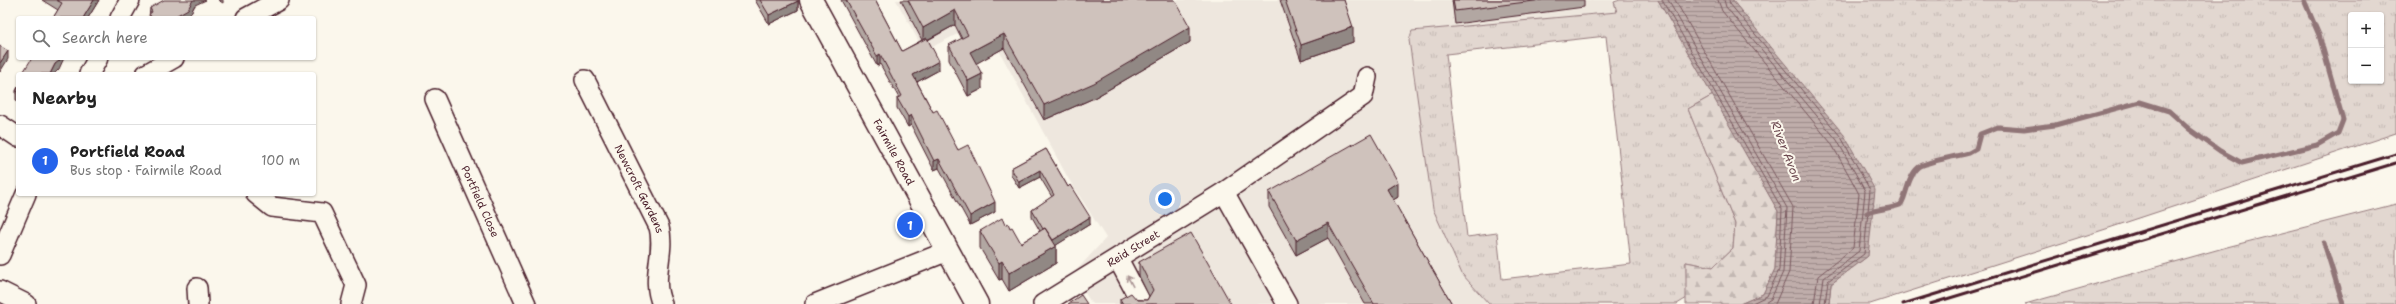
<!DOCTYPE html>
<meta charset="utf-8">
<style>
:root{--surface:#fff;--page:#f2f2f2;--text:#222;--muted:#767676;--line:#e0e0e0;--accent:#2563eb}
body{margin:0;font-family:"Shantell Sans",sans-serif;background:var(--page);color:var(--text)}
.controls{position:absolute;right:12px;top:12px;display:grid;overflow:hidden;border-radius:4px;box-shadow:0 1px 3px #0004}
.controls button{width:36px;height:36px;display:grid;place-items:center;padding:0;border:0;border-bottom:1px solid var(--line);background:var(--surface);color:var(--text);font:20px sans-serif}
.you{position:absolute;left:1165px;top:199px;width:14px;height:14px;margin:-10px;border:3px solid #fff;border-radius:50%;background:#1a73e8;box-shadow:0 0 0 6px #1a73e833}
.badge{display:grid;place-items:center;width:26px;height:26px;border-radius:50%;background:var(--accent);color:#fff;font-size:13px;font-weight:700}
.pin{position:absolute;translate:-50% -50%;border:2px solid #fff;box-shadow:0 1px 4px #0006}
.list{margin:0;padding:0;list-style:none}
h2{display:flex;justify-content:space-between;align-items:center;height:52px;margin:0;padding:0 16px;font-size:17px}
h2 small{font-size:13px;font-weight:400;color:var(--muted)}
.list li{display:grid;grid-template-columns:26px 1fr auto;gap:12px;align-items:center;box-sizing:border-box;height:72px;padding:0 16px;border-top:1px solid var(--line)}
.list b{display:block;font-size:15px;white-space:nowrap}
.list p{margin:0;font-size:13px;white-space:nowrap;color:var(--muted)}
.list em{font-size:13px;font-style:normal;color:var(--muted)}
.icon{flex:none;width:22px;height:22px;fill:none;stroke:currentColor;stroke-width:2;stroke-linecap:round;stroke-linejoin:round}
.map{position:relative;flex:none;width:2396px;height:304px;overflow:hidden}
.search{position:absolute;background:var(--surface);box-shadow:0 1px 3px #0004;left:16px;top:16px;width:300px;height:44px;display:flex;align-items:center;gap:10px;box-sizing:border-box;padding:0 14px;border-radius:4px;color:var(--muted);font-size:15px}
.panel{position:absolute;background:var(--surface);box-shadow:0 1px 3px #0004;left:16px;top:72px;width:300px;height:124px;border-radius:4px}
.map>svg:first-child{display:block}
</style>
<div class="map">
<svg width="2396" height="304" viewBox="0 0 2396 304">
<defs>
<pattern id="grass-tufts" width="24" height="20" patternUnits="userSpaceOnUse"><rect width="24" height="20" fill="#e2d7d0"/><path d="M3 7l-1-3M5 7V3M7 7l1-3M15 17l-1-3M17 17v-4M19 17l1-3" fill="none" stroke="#c3b8b3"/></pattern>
<pattern id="forest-firs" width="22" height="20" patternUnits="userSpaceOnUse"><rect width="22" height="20" fill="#e2d7d0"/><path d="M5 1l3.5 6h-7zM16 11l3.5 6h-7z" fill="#c3b8b3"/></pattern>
<pattern id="water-rules" width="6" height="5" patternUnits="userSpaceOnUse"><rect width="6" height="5" fill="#bfadaa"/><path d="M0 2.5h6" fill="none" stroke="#9d8c8b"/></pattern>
</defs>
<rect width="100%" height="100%" fill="#fbf7ec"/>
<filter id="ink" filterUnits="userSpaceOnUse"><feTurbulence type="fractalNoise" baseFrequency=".025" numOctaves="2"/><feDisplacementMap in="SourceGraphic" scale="8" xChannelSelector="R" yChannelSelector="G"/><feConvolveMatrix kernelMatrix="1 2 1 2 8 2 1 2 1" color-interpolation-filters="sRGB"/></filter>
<g filter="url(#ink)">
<path fill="#eee7de" d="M896,0H1613L1618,12L1412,31L1409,40L1433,209L1462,274L1489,304H1092L1073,274L1106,238L1068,178L983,21L924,51Z"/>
<path fill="url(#grass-tufts)" stroke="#967b7e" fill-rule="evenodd" d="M1620,0H1658L1713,95L1688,109L1735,224L1733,248L1713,267L1686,262L1687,298L1677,304H1489L1462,274L1433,209L1409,40L1412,31L1617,12L1614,2ZM1606,36L1631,264L1502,279L1497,233L1467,237L1446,54Z
M1732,0H2396V133L2106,229L1870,304H1829L1831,284L1868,256L1794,77ZM2351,15H2381V81H2351Z
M2396,204V304H2025L2227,247Z"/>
<path fill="url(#forest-firs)" stroke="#967b7e" d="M1713,95L1778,211L1775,269L1763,294L1740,304H1686V262L1713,267L1733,248L1735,224L1688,109Z"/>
<path fill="url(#water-rules)" stroke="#907477" d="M1658,0H1732L1844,135L1875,190L1868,256L1831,284L1829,304H1740L1763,294L1775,269L1778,211Z"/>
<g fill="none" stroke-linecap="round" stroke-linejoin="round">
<path stroke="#79585e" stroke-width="1" d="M1662,0L1782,209L1779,270L1767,296L1750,304
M1668,0L1787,208L1783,272L1771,299L1763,304
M1675,0L1793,207L1789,272L1775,304
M1718,0L1722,11L1831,143L1850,177L1859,194L1853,248L1818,276L1814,304
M1724,0L1726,7L1837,140L1865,191L1859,251L1824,278L1820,304
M1729,0L1730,4L1841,137L1870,190L1864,254L1828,281L1825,304"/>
<path stroke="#907477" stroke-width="5" d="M1867,213C1877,209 1890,209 1900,205C1906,201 1906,178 1919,167C1927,161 1958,156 1969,153L1976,149L1980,134L1998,127L2024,129L2055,125L2140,102L2169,111L2189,129L2220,151L2242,163L2317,145L2338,133L2343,120L2319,35L2304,0
M2324,243L2343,304"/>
<g stroke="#4a1f2b" stroke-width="22">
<g id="minor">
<path d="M120,18L130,0"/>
<path d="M246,18L279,0"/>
<path d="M89,74L98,58"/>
<path d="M146,74L174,58"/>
<path id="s1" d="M585,80L659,227C666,253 650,278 662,304"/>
<path id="s2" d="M435,99L526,304"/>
<path d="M0,125L18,137"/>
<path d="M1224,192L1287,304"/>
<path d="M256,194L272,207L322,213L356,285L351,304"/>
<path d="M0,255L26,194"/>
<path d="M1118,259L1142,304"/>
<path d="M197,288L198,304"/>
<path d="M0,291L26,304"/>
<path d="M815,304L948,251"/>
<path id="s3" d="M1043,304L1224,192L1363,96L1367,77"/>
</g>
</g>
<g stroke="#4a1f2b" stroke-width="25">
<g id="major">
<path id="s4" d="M811,0L977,304"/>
</g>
</g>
<use href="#minor" stroke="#fbf7ec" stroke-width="19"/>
<use href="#major" stroke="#fbf7ec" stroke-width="22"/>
<path stroke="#4a1f2b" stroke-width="3" d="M1903,304L2396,154
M1930,304L2396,163"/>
</g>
<path fill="#b2a7a2" stroke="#4a1f2b" d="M42,0H99L88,18H53L58,10Z
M218,0H223V3Z
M755,0H798V10L769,24Z
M841,0H875L902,51L922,40L901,0H1175L1190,42L1094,98L1044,120L1004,48L976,63L982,89L968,96L949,60V45L962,39L955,25L928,40L939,70L917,82L933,112L958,150L995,212L970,225L939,168L934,170L911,125L908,127L897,108V98H899L880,64L877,66Z
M1280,0H1344L1353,42L1301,60Z
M1452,0H1584V7L1455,24Z
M195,5L188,18H149L150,8Z
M18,87V101L16,100V91Z
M1046,149L1068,187L1090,224L1056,245V263L1009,291L1002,279L999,280L980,248V231L1005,225L1021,243L1040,231L1032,217V210L1052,197L1040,177L1019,188L1011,175V168Z
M1269,192L1398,197L1393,200L1452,304H1365L1328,238L1296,255L1269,207Z
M1139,262L1231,304H1120V299L1147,300L1149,296L1139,276Z"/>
<path fill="#918884" stroke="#4a1f2b" d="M94,0H99L88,18H83Z
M193,0H206L195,5L188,18H172Z
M798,1V10L769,24V15Z
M955,10V25L923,42V28Z
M1190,27V42L1094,98L1044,120V105Z
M1353,27V42L1301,60V45Z
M1004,34V48L970,67V52Z
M8,51V59L0,72V63Z
M880,54V64L877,66V56Z
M61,58H64L59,69L54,74H50L55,64Z
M939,61V70L913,84V75Z
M982,74V89L968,96V81Z
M911,115V125L908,127V117Z
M939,159V168L934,170V161Z
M1040,170V177L1019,188V182Z
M1398,182V197L1387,204V189Z
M995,202V212L970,225V216Z
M1090,217V224L1050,249V242Z
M1328,223V238L1296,255V240Z
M1056,246V263L1009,291V273Z
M1002,261V279L999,280V263Z"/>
<path fill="#cfc2bc" stroke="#4a1f2b" d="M56,0H94L83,18H53L62,3Z
M164,0H193L188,9L172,18H152L149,14L152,12L150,8Z
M760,0H798V1L769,15Z
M846,0H875L902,51L927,38L939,61L913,75L933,112L937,110L958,150L968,145L995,202L970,216L939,159L934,161L911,115L908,117L897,98L902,96L880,54L877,56Z
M908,0H1175L1190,27L1094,83L1044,105L1004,34L970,52L982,74L968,81L949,45L968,35L955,10L923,28Z
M1285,0H1344L1353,27L1301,45Z
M1453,0H1542L1455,11Z
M0,46L8,51L0,63Z
M32,58H61L59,61L55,64L50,74H22Z
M18,87V92L16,91Z
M1371,134L1398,182L1387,189L1452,304H1374L1328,223L1296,240L1269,192Z
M1046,149L1068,187L1070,185L1090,217L1053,240L1045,228L1043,229L1032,210L1054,195L1040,170L1019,182L1011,168Z
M1002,218L1005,225L1008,223L1010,228L1012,227L1021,243L1045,228L1056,246L1009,273L1002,261L999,263L980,231Z
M1191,233L1231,304H1123L1120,299L1131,293L1137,300H1147L1153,290L1139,262Z
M1081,295L1087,304H1068Z"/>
<defs><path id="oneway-shaft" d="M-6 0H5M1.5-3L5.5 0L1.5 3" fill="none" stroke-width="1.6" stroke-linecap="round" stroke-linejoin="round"/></defs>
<use stroke="#ab9695" href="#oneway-shaft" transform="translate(1130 281) rotate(-118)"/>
</g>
<g text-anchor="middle" stroke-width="4" stroke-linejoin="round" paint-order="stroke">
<g font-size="11" fill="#4a1f2b" stroke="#fbf7ec">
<text dy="4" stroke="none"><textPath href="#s4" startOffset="173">Fairmile Road</textPath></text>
<text dy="4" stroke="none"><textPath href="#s1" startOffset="122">Newcroft Gardens</textPath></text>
<text dy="4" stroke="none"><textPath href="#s2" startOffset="112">Portfield Close</textPath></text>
<text dy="4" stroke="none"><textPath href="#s3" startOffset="106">Reid Street</textPath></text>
</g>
<g font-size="12" font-style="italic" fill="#6d4a51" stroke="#fbf7ec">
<text transform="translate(1786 151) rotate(69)" y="4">River Avon</text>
</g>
</g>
</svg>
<div class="controls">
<button>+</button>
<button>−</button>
</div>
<div class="you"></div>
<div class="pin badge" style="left:910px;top:225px">1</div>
<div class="search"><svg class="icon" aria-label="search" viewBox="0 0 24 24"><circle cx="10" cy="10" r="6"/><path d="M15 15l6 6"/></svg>Search here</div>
<section class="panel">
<h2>Nearby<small></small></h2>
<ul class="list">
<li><span class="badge">1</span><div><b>Portfield Road</b><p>Bus stop · Fairmile Road</p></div><em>100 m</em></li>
</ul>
</section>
</div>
